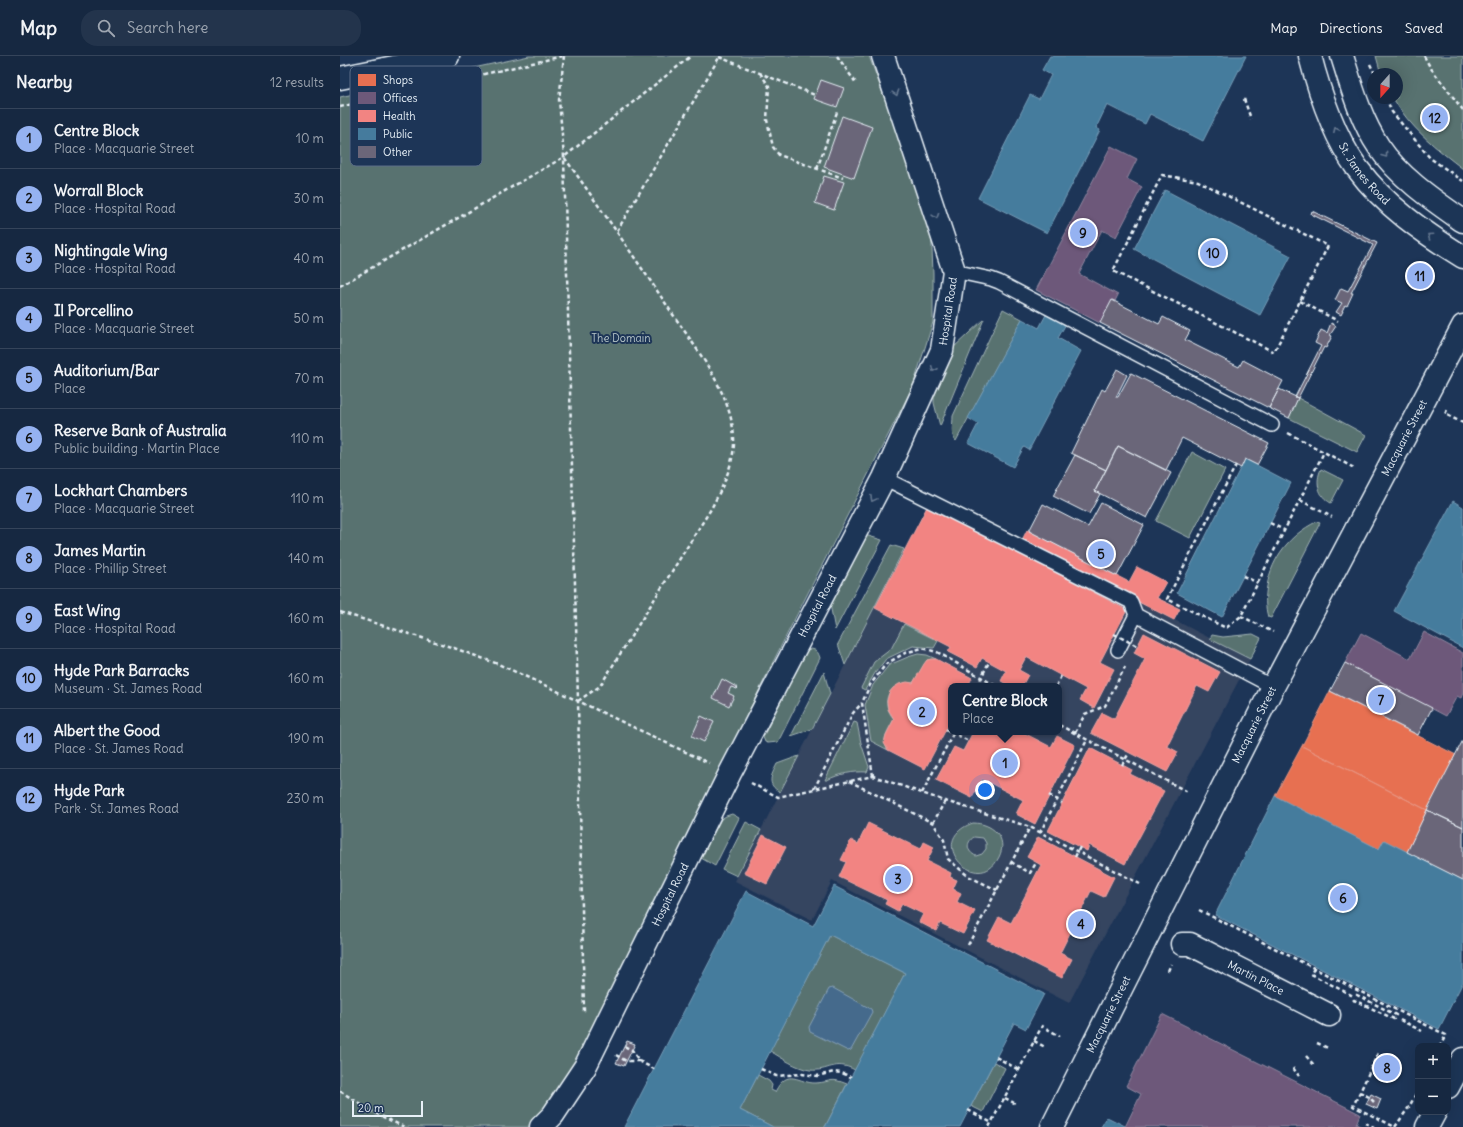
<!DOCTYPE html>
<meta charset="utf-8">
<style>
:root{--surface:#162841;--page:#23344c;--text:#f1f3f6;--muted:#9ea6b1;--line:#35445a;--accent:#95b2f1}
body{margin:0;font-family:Delius,sans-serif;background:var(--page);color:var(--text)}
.controls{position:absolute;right:12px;bottom:12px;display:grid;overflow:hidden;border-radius:8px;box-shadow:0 4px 16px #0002}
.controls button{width:36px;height:36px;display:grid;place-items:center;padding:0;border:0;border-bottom:1px solid var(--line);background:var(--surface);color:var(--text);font:20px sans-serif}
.compass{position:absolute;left:1027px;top:12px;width:36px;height:36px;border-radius:50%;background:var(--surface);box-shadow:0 4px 16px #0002;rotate:201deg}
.scale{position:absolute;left:12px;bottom:10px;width:71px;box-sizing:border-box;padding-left:4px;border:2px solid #e8f1f8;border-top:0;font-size:11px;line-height:14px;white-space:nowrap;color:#e8f1f8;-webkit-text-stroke:3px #1d3557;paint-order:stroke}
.you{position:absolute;left:645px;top:734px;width:14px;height:14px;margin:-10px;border:3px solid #fff;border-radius:50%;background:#1a73e8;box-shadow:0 0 0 6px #1a73e833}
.badge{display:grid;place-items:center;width:26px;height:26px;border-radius:50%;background:var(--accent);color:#111;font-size:13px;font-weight:700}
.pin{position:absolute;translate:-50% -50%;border:2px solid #fff;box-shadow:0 1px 4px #0006}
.popup{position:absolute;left:608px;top:627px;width:114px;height:52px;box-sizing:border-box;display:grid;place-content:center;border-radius:8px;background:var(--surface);filter:drop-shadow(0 1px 3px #0005);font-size:13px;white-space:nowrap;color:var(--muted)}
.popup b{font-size:15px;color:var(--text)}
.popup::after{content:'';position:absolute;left:50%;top:100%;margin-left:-8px;border:8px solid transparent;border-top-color:var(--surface)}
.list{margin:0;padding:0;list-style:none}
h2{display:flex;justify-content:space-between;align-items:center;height:52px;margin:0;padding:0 16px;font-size:17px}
h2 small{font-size:13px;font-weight:400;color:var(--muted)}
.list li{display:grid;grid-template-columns:26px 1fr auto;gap:12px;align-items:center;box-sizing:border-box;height:60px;padding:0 16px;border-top:1px solid var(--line)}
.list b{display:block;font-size:15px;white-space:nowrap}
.list p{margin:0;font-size:13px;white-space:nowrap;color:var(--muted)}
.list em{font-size:13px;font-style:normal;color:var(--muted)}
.icon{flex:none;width:22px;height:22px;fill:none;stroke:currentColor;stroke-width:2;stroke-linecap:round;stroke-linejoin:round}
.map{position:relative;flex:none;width:1123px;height:1071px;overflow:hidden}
header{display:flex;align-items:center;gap:24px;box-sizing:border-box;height:56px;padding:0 20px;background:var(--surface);border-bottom:1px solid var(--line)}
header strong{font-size:19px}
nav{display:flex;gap:22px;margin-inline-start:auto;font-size:14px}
.search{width:280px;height:36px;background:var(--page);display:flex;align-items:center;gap:10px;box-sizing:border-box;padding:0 14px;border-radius:16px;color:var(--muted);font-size:15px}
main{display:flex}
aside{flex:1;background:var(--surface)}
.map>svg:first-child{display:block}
</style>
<header>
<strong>Map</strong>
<div class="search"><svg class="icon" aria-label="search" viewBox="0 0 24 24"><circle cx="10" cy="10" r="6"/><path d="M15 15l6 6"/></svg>Search here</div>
<nav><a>Map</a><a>Directions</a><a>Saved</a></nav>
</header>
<main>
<aside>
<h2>Nearby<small>12 results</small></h2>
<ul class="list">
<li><span class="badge">1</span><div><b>Centre Block</b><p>Place · Macquarie Street</p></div><em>10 m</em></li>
<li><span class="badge">2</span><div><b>Worrall Block</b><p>Place · Hospital Road</p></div><em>30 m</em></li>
<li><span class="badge">3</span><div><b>Nightingale Wing</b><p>Place · Hospital Road</p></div><em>40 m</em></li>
<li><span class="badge">4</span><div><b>Il Porcellino</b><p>Place · Macquarie Street</p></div><em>50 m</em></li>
<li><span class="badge">5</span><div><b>Auditorium/Bar</b><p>Place</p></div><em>70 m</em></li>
<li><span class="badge">6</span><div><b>Reserve Bank of Australia</b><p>Public building · Martin Place</p></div><em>110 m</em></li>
<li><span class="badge">7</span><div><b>Lockhart Chambers</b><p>Place · Macquarie Street</p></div><em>110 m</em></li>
<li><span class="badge">8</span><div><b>James Martin</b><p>Place · Phillip Street</p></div><em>140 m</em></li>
<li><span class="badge">9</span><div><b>East Wing</b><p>Place · Hospital Road</p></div><em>160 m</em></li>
<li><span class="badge">10</span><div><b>Hyde Park Barracks</b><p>Museum · St. James Road</p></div><em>160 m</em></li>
<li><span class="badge">11</span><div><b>Albert the Good</b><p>Place · St. James Road</p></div><em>190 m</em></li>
<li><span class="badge">12</span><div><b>Hyde Park</b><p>Park · St. James Road</p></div><em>230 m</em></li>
</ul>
</aside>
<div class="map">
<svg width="1123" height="1071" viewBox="0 0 1123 1071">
<rect width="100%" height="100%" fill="#1d3557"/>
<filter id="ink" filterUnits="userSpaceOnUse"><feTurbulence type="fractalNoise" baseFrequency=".025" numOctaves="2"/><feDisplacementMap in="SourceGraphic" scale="8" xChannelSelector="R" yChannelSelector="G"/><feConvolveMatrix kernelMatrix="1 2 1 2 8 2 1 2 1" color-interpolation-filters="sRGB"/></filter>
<g filter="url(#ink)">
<path fill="#344461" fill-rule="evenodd" d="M593,439L910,603L729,947L492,825L472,864L395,825L564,493ZM611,630H719V676H611Z"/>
<path fill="#59726f" stroke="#a0b2b4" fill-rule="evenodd" d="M189,0H529L591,168L593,217V266L573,330L437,598L223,1031L189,1071H0V41Z
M1036,0H1123V113C1097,93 1069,71 1053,42H1057V18H1041Z
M663,253L682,263L616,385C610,379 613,369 613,360Z
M644,263L600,370L594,347V340L612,293Z
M958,342L1026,379L1017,396L949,362Z
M852,396L885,414L850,482L816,465Z
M981,413L1003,424L991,447C978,440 975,426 981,413Z
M976,466L980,467L931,562L928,561C925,551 925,540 927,530C932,501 950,479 976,466Z
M525,479L542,484L495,574L490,548Z
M551,489L564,493L505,609L498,588Z
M564,568L598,585L594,592L573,590L546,603L535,617L525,634L521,632L534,606L551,593Z
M913,578L921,582L910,603L870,583L872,579L883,581Z
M471,593C477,594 478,596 480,602L438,686L428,687L425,686L423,681L467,594Z
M578,598L587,599L596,603L587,604L573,627C550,625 538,645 554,663C549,673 540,684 548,694L531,685L525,649L533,629L549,609L568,601Z
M484,616L490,638L472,673L451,680Z
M514,666L517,667L521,687L529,711L527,716C513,715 499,718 487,724H485Z
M459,700L440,736C426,728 431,720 437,708Z
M392,758L399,762L375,810L361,802L381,763L386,760Z
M406,766L421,774L397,820L382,813Z
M633,767C651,767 669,781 659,801C639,842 582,785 633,767ZM634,781L643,782L646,787V793L642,798L636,800C627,796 625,787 634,781Z
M490,879L565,917L515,1014C494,1003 489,1016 470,1014C456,1012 442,1002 430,995Z
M654,1006L665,1012L643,1056L631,1050Z
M418,1019L429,1025L432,1029L431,1034L435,1036C448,1010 459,1028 476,1027C492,1026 490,1021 507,1028L485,1071H433L400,1054Z"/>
<path fill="#446a8c" stroke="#86a0b7" d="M493,932L531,953L532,956L511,994L508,995L470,976L469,971L489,933Z"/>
<path fill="#e76f51" stroke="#e79683" d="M990,635L1116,699L1087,754L962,690Z
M962,690L1087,754L1067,796L1044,784L1039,793L935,740Z"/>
<path fill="#6d597a" stroke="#9287a0" d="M771,90L797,103L787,123L802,131L776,181L762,174L739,218L778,239L775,245L772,244L760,267L696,234Z
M1084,576L1123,597V637L1121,642L1117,640L1106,660L1005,607L1021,577L1070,603Z
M822,958L1020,1058L1016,1068L1022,1071H785L801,1038L786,1030Z"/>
<path fill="#f28482" stroke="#efa5a5" d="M588,449L787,554L760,606L774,613L754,652L740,644L746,633L686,601L679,614L688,619L682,630H670L661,625L666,615L642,602L637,611L608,596L611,591L535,552Z
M687,474L789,526L797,511L826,526L817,542L840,553L834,564L681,486Z
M804,577L880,616L869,636L857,630L827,690L838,696L827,716L751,677L762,657L774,663L805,603L794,597Z
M591,603H596L632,622L628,630H611V664L585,713L548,694L544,687L546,679L554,663L548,653L547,645L549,637L553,632L559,628L567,626L573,627L584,608L587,604Z
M633,676H682L711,691L717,680L735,689L695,768L676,758L683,744L642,723L632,742L596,724L614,691L623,695Z
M750,692L792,714L790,718L824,735L785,808L749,789L747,795L708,775Z
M528,767L581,793L584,786L594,791L587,805L611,817L610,821L617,824L613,833L621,837L617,846L635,855L623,878L600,867L596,875L579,866L583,858L562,848L558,855L545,848L547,844L499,821L506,806L501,804L511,784L518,788Z
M423,779L446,791L427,828L404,817Z
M698,781L774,821L764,841L751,835L720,897L732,903L722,922L647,884L659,861L671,867L701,809L687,801Z"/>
<path fill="#457b9d" stroke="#769eb8" d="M710,0H906L863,85L810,58L805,68L767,49L756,72L760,74L707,177L638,142L690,39L699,43L711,19L702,14Z
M825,134L951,200L920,259L794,193Z
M708,255L727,266L718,282L741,295L689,394L684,391L673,411L628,387L638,368L628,362L682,263L699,272Z
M905,403L951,427L882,561L837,537Z
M1113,445L1123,451V592L1054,555Z
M935,740L1039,793L1044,784L1123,824V926L1099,973L875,859Z
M494,830L704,938L686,973L674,967L620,1071H485L565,917L490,879L400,1054L433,1071H284L406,835L473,870Z
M767,1061L785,1070V1071H761Z"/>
<path fill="#6b6679" stroke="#e8f1f8" d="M481,24L504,32L497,51L474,43Z
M502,60L532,71L514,122L484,111Z
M484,120L504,126L494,154L475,147Z
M972,155L1037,187L1011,237H1013L1007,250L1005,249L1002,255H1003L1001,259L996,256L1002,247L995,244L1001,232L1008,235L1033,189L971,158Z
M772,244L819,268L823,261L850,275L845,284L899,311L903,304L943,325L929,352L760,267Z
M991,267L996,270L990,279L992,280L986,292L984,291L958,342L955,341L981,290L975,287L981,274L987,277Z
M777,313L787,319L776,341H778L791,317L929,387L917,409L905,403L901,412L842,382L826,414L778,390L766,414L731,397L762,333L765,335Z
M939,333L958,342L949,362L929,352Z
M778,390L831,417L807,462L755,435Z
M735,399L766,414L755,435L760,438L749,458L713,440Z
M761,447L804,469L777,520L689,475L703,448L748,471Z
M1005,607L1092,652L1078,679L990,635Z
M382,623L398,632L397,633L391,631L388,637L394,640L389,650L373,642Z
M361,660L374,666L364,686L352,680Z
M1123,684V771L1087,754Z
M1087,754L1123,771V824L1067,796Z
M287,985L295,988L284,1010L276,1007Z
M1031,1038L1041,1043L1037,1053L1026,1048Z"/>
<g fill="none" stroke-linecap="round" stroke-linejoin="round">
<g stroke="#e8f1f8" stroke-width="16">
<path id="lane" d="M614,215L651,223L659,226L932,369
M544,422L791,546L796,559L933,631
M778,594L796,559"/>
</g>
<g stroke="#e8f1f8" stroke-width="25">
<g id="street">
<path id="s1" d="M842,888H850L989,959"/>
<path d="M1108,1031L1123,1003"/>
<path id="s2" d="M201,1071L213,1059L245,1011L390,717L544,422L602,294L614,215L543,0"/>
<path d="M1087,1071L1095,1056"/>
</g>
</g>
<g stroke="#e8f1f8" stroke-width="25">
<g id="secondary">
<path id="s3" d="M970,0C979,35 995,82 1017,112C1045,150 1083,176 1123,201"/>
<path d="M1002,0C1011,29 1021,65 1039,91C1059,121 1093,144 1123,165"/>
<path d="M0,22L108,0"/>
<path id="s4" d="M712,1071L782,931L933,631L1123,270"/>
</g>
</g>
<path stroke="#e8f1f8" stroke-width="2.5" stroke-dasharray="4 3" stroke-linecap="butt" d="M224,0L219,44L224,101L238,645L244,957
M497,0L516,27
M1084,0L1090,11L1123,54
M379,1L475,39
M1030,8L1035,18
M420,17L429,30L427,64L433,91L439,99L503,122
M1046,42L1052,56L1090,102L1123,125
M904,43L911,63
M0,51L223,0
M477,113L497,56
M822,119L858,125L988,190L934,296L773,215Z
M277,175L380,0
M0,230L224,101
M960,245L998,265
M1107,354L1105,358L1123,367
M948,377L1016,413
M896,409L827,543L886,572L901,560L984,396
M960,444L992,461
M930,467L944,474
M903,520L918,527
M0,556L114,592L158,608L202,628L369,707
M901,560L933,576
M637,630L649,606
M716,630L721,620
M238,645L260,630L371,453C382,432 395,407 394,382C391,333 352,288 326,248C293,199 259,150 224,101L351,0
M719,669L848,736
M606,673L611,676
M735,677L745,658L765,650L785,611
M533,720L522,647L530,629L546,608L565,597L582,592L597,596L656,630
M509,725L593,767L604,784L608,803L628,820L657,834
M411,727L438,741L533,720L605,745L690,771L800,828
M474,733L513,657L522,647
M582,737L614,676
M593,767L605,745
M700,777L747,684
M671,806L690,817L696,807
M859,854L1106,979L1100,990
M628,889L690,771
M974,912L971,918L1013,940
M828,915L831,908
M1013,945L1014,944L1054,963L1056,959L1017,939L1019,935
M1060,964L1082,975
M694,985L705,991
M977,987L988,992
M276,999L286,1005H299L292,994L282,989
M966,1000L974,1009
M656,1001L679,1014
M299,1005L314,1013
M953,1012L959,1020
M421,1013L436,1020L462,1018L477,1020L494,1016L502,1017L511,1021
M0,1035L33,1056L64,1071
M1020,1036L1013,1050L1055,1071
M665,1042L676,1048
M1034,1046L1029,1041L1020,1036L1038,997
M628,1054L652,1067
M1025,1067L1034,1071
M649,1071L702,970L720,980
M1055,1071L1069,1051L1078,1034"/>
<use href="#lane" stroke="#1d3557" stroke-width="13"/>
<use href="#street" stroke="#1d3557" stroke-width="22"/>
<use href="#secondary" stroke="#1d3557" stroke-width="22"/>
<path stroke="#e8f1f8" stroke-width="2.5" stroke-dasharray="4 3" stroke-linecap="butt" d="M774,578L797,590
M611,676L629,685
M782,709L789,697
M709,739L722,747
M735,801L740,791"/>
</g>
<defs><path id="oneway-chevron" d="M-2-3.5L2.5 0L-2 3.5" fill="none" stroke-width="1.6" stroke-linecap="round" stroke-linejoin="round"/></defs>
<g stroke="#64778f">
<use href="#oneway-chevron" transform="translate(556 37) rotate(72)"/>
<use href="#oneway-chevron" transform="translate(996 74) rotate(-115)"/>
<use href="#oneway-chevron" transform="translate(1045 99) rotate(53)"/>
<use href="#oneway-chevron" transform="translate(596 160) rotate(72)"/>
<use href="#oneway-chevron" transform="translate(1090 180) rotate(-145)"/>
<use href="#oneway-chevron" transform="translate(594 313) rotate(115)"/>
<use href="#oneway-chevron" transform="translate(533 443) rotate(118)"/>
</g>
</g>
<g text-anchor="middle" stroke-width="4" stroke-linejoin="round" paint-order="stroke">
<g font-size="11" fill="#e8f1f8" stroke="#1d3557">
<text dy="4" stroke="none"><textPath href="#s3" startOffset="131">St. James Road</textPath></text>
<text dy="4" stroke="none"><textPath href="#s2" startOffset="915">Hospital Road</textPath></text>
<text dy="4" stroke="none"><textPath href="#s4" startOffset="774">Macquarie Street</textPath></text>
<text dy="4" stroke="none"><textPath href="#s2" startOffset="591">Hospital Road</textPath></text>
<text dy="4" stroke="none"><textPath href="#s4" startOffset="450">Macquarie Street</textPath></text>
<text dy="4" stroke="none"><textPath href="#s2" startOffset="267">Hospital Road</textPath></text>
<text dy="4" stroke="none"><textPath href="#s1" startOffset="82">Martin Place</textPath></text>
<text dy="4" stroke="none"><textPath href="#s4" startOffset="126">Macquarie Street</textPath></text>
</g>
<g font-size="11" fill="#b6c5c8" stroke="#1d3557">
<text x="281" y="286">The Domain</text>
</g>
</g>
<rect x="10" y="10" width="132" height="100" rx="6" fill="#1d3557" stroke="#5a6d87" stroke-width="1"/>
<rect x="18" y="18" width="18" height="12" fill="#e76f51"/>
<rect x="18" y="36" width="18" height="12" fill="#6d597a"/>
<rect x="18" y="54" width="18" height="12" fill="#f28482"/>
<rect x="18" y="72" width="18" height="12" fill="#457b9d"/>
<rect x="18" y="90" width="18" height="12" fill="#6b6679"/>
<g font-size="11" fill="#e8f1f8">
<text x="43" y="28">Shops</text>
<text x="43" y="46">Offices</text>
<text x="43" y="64">Health</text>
<text x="43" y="82">Public</text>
<text x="43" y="100">Other</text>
</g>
</svg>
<div class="controls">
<button>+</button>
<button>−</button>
</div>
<svg class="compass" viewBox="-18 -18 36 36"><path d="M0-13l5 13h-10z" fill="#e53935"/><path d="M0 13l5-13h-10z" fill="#9ea6b1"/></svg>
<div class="scale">20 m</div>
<div class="you"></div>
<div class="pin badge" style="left:665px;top:707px">1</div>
<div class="popup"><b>Centre Block</b>Place</div>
<div class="pin badge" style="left:582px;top:656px">2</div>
<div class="pin badge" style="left:558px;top:823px">3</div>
<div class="pin badge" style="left:741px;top:868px">4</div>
<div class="pin badge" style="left:761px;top:498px">5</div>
<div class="pin badge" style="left:1003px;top:842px">6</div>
<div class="pin badge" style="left:1041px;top:644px">7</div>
<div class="pin badge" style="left:1047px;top:1012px">8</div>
<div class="pin badge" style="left:743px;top:177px">9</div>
<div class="pin badge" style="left:873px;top:197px">10</div>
<div class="pin badge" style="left:1080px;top:220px">11</div>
<div class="pin badge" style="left:1095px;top:62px">12</div>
</div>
</main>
